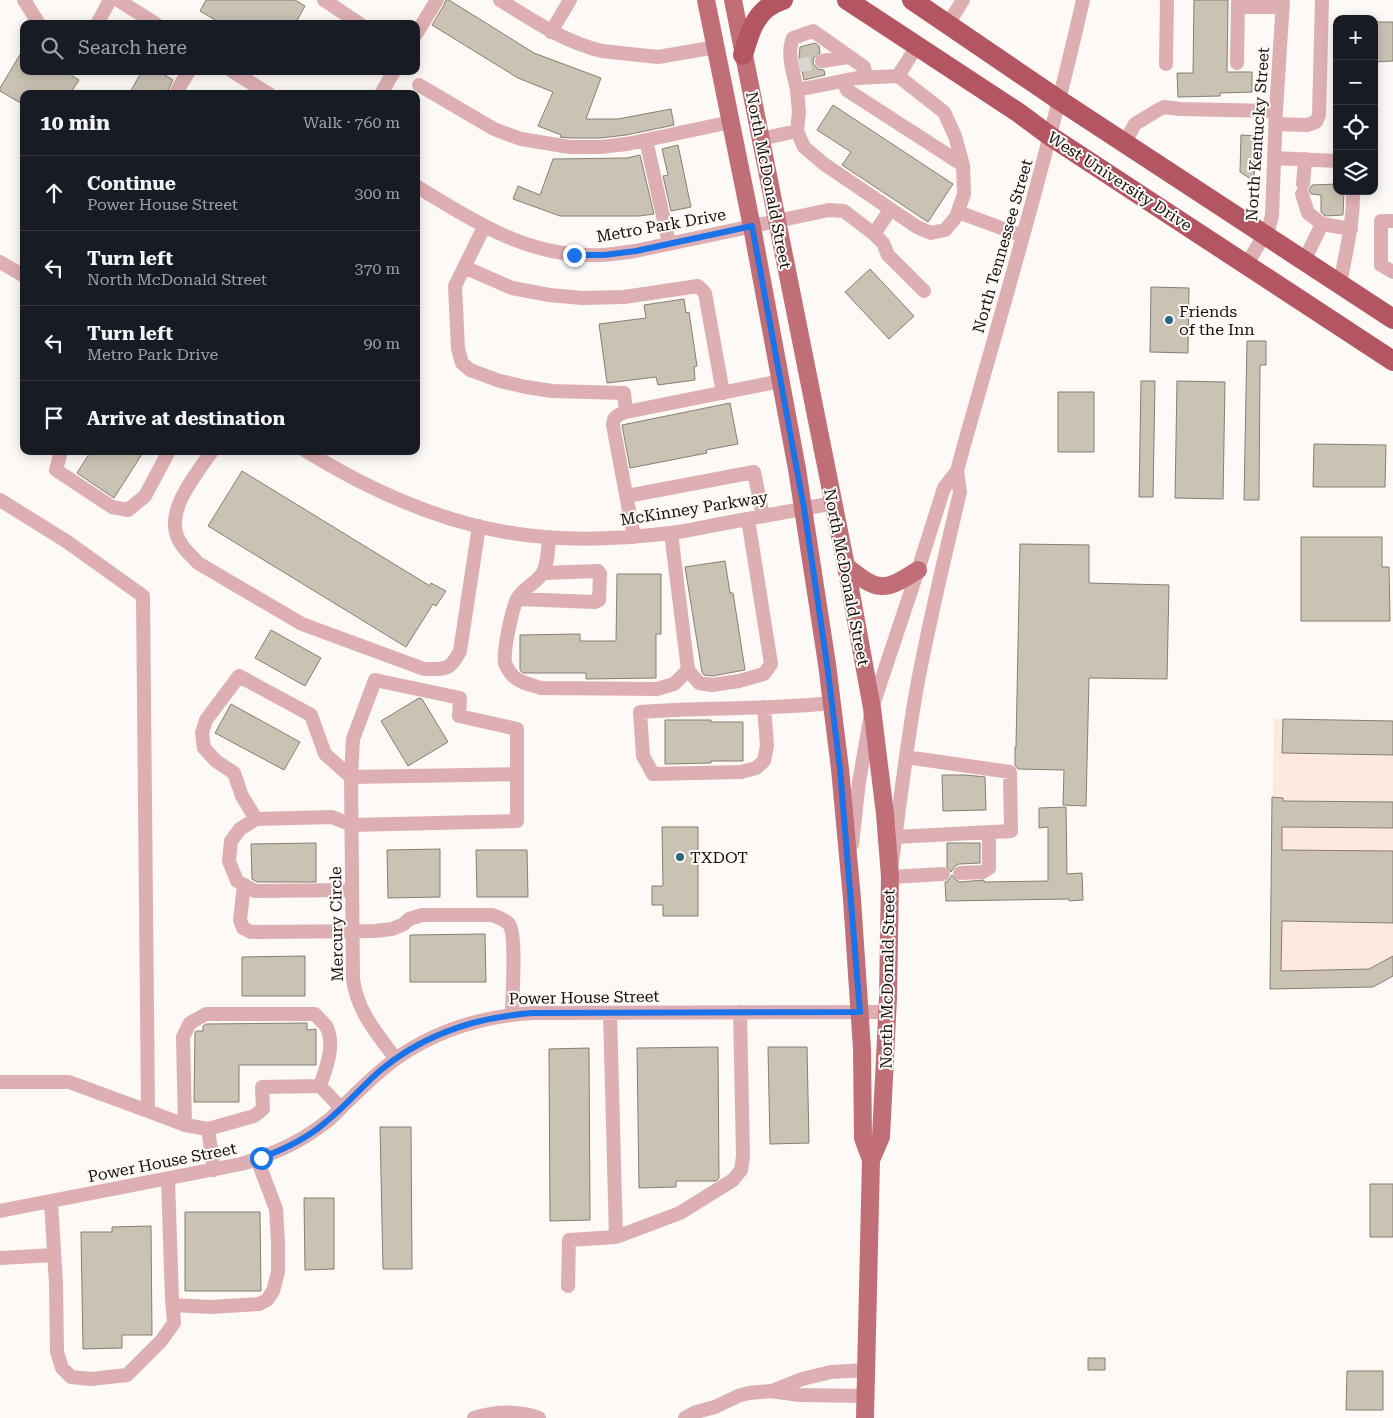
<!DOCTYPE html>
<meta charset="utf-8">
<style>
:root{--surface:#171b24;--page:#242831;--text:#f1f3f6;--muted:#9ea1a6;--line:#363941}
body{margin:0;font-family:"Roboto Serif",serif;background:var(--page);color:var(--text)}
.controls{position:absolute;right:15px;top:15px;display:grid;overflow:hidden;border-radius:10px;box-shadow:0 2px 12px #0003}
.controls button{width:45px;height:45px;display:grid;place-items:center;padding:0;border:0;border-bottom:1px solid var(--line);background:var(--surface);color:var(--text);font:25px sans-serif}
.stop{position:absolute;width:15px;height:15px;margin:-11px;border:4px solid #1a73e8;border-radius:50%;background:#fff}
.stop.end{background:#1a73e8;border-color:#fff;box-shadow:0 1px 5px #0008}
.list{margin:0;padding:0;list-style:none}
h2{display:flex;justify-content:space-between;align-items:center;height:65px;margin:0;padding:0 20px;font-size:21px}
h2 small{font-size:16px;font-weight:400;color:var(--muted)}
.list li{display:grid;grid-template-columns:32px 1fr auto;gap:15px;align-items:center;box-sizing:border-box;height:75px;padding:0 20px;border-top:1px solid var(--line)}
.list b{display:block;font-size:19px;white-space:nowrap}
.list p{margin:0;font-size:16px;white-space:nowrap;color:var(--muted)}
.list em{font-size:16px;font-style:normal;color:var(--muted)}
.icon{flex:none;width:28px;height:28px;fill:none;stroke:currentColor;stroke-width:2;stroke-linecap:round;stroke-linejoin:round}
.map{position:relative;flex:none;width:1393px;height:1418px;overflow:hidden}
.search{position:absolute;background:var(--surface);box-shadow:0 2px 12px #0003;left:20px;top:20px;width:400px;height:55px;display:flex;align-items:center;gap:12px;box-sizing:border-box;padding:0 18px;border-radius:10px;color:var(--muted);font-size:19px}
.panel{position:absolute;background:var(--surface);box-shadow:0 2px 12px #0003;left:20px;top:90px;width:400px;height:365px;border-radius:10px}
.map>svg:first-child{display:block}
</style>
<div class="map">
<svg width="1393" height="1418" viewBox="0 0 1393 1418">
<rect width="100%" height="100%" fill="#fcf9f7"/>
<path fill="#fde9df" d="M1274,719L1393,721V976L1373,987L1270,989Z"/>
<path fill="#cac2b3" stroke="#877f71" d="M206,0H295L305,6L295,24H222L200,11Z
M446,0H449L534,53L601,78L586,119H618L671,109L674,125L626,135L600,138H571L560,137L561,135L538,126L553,92L518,78L432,25L444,5Z
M1194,0H1228L1227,72H1252V92L1220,93V96L1178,97L1177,73H1193Z
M1374,22H1393V61L1374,62Z
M815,43L819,46L820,53L814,57L813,63L818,69L824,70L825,75L804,80L799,57L800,47Z
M24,48V71H65L79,80L70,94H24V105L0,91V88Z
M142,71H158L173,80L166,94H129Z
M833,105L953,184L928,222L842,165L851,152L817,130Z
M1241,135L1255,136L1254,181L1240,172Z
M678,145L691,207L671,211L663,176L668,175L662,149Z
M640,155L654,214L639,216H560L513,199L518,186L540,195L553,159L627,158Z
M1337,184V191H1344L1343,215L1325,216L1321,212V195L1311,194L1309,190L1312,185Z
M870,269L914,316L889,339L845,292Z
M1151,287L1189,288L1188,353L1150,352Z
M684,299L686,313L689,312L697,366L694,367L695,380L658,385L656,377L607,383L599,324L646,318L644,305Z
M1247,341H1266V365H1260L1259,500H1244Z
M1141,381H1155L1153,497H1139Z
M1177,381L1225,382L1223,499L1175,498Z
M1058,392H1094V452H1058Z
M730,403L738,444L706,450L707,453L630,468L622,425Z
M1314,444L1386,445L1385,487H1313Z
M91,451H144L114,498L77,473Z
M242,471L430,586L431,583L446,591L436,606L433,604L406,647L208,526Z
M1301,537H1382V567H1389L1390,621H1301Z
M1020,544L1089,545V583L1169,585L1167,679L1089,678L1086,806L1063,805L1064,770L1018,769L1015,765V747H1016Z
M725,561L730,593H733L745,670L712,676L704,675L702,672L685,567Z
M617,574H661V634H656V678L586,679V673H523L520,670V635L580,634V641H616Z
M271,630L321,658L305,686L255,658Z
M419,698L422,699L448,742L408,766L381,721Z
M231,704L300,742L284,770L215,733Z
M1283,719L1393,721V755L1282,753Z
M665,720H711V722H743V761H711V763L665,764Z
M942,775H966L985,777L986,810L943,811Z
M1272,797L1283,798V801L1393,802V828L1282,827V850L1393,851V923L1282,921L1281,971L1369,969L1393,956V976L1373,987L1270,989Z
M1066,807L1067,874L1082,873L1083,900L1069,901V899L946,901L945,882H947L952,875L956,880L960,882L984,880V882L1048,881V827L1039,828V808Z
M662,827H698V916H663V905H652V886H663Z
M316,843V882H257L252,879L251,844Z
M947,843H980V863L959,864L955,866L951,872L947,867Z
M440,849V897L388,898L387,850Z
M476,850H527L528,897H477Z
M485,934L486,982H410V935Z
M305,956V996H242V957Z
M307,1023V1030L316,1029V1065H239V1102H194L195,1033L196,1031H203V1026L206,1024Z
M718,1047L719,1178L716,1181H676V1187L639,1188L637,1048Z
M768,1047H807L809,1143L770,1144Z
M589,1048L590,1220L550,1221L549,1049Z
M380,1127H411L412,1269H383Z
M1370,1184H1393V1237H1370Z
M304,1198H334V1269L305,1270Z
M185,1212H260L261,1291H185Z
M151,1226L152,1335H122V1348L83,1349L81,1232H112V1227Z
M1088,1358H1105V1370H1088Z
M1347,1371H1383V1410H1346Z"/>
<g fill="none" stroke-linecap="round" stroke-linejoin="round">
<path stroke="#d9d6d4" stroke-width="14" stroke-dasharray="14 7" stroke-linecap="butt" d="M797,66L822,61"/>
<path stroke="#deafb2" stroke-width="14" d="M24,0L39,24
M118,0L156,24
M324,0L360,24
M500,0C532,20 564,42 602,51L658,57L716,47
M1238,7H1283
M97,24L110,0
M948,24L963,0
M551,32L570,0
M416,34L437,0
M822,61L848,57
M1237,63L1238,0
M1166,64L1167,0
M232,71L269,94
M898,76L944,112L955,136L963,165L964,194L956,217L945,230L931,233L917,227L824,164L804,147L797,131L799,112L797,90L857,78L898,76L917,46
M843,81L847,90L963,165
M419,85L494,129L521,139L570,147H600L627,144L731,122
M797,90C794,74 786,55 793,38L813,31L864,67L866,77
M175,94L189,71
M381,94L394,71
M1275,124L1307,125L1316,122L1319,115L1322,0
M760,139L797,131
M646,140L669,243
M1125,142L1135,124L1158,110L1164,107L1180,109L1276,111
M1274,158L1337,161
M1303,184L1305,159
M416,186C470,219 524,255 589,255C605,256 620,253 635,251L829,210L844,211L874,234L883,243L888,255L924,291
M1302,194L1308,213L1322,224L1304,261
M958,212L1023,236
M1393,221H1381V265L1393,272
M1322,224L1351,229
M484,227L455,286L458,349L462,363L470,370L500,381L526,387L552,391L624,393L626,412L781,381
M874,234L890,210
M0,262L24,276
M1247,264L1269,227L1272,215L1276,111L1283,0
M464,267L512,288L549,295L582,298L624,297L698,286L705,293L723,393
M1340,285C1345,254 1354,223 1353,191
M626,412C618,415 613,416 613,425L634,537
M61,451L56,470L112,507L128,510L145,496L169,451
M212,451C196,475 162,513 180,542C184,550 192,556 198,563L302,624L424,669C445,669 450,671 460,651L479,526
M306,451C366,488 430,518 500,531C556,542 614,540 670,533C689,531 707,526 726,523C762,516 798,510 834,503
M627,496L754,472L763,516
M0,500L66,541L143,596L148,1111L185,1125
M549,537C548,548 548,565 542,574C535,584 523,588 517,599C512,610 503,650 505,663C506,666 510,673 513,676C520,683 532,685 541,688L657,689L674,684L688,670L671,533
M517,599L595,602L599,600L600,574L598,571L543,573
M688,670L699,683L712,685L739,681L764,674L771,664L748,519
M764,707L767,746L764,761L756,768L741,772L653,774L643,756L640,712C704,707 768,710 831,703
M256,819L242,796L234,773L216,761L204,748L202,733L206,720L239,676L311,715L325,754L351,777L517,774V821L352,825L332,817L256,819L240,829L231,841L229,861L237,881L255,891L352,890
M895,837L1011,831L1010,772L906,757
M852,844L859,782L872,708L918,570L944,488L957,471L964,445C1006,297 1049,150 1083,0
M960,873L983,872L989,868V832
M943,874L890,877C899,812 906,746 918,681C930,618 945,555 960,492L957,471
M244,885L240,920L243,928L251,932L375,931L392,929L404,924L409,919L422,915H492C498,917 504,919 509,924C517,935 512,998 512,1015
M610,1013L616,1237
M396,1059C377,1034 357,1011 353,979L351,777L353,739L375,680L460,698L459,716L517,729V774
M0,1082H69L148,1111
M208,1129L185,1125L183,1037L190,1023L206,1014H315C318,1018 323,1022 326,1026C336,1044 326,1068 320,1086
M214,1170L208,1129L254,1116L263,1109L262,1087L320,1086L341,1108
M51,1202L56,1284L57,1352L62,1368L71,1377L91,1379L127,1375L161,1341L174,1323L172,1299L168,1179
M0,1211L241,1164C272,1155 301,1142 326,1122C332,1118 337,1112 343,1106C360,1090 377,1072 397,1058C437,1030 484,1016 533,1013L887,1012
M0,1258L54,1255
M568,1286L569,1240L616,1237L680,1213L733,1180L741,1170L743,1156L740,1012
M173,1305L210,1307L259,1304L267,1300L273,1291L278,1272V1242L276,1209L257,1159
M772,1391L802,1379L831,1372L866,1370
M474,1418C496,1411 517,1410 539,1418
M685,1418L696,1412L715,1407L738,1396L749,1393L771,1391L799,1395L866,1396"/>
<path stroke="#c06f77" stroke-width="18" d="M706,0L752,227L797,469L827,664L840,769L852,899L862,1049L863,1138L871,1160L865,1418
M733,0L846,566L872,708L879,765L885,814L890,877L888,998L881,1137L871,1160
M846,566C878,592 884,592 918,570"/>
<path stroke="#b35662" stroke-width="20" d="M847,0L1019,113L1050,136L1393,361
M912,0L1059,100L1393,319
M743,55C750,31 756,8 783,0"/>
</g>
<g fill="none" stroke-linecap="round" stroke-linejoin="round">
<path stroke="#1a73e8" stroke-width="6" d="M261,1158C285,1149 308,1138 327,1121C347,1105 363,1085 382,1069C426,1033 477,1017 533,1013L860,1012L840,769L827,664L804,508L752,226L636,251L604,255H574"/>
</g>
<g fill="#27687c" stroke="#fcf9f7" stroke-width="2">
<circle cx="1169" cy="320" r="5"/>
<circle cx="680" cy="857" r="5"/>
</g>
<g text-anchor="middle" stroke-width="4" stroke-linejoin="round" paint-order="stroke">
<g font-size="16" fill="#15100d" stroke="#fcf9f7">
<text transform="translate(1257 134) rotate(-86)" y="6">North Kentucky Street</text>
<text transform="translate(769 180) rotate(79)" y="6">North McDonald Street</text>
<text transform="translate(1120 181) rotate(33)" y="6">West University Drive</text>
<text transform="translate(661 225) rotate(-10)" y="6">Metro Park Drive</text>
<text transform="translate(1002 246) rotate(-74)" y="6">North Tennessee Street</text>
<text transform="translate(694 508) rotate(-9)" y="6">McKinney Parkway</text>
<text transform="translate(847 577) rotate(79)" y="6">North McDonald Street</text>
<text transform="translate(336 924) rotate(-91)" y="6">Mercury Circle</text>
<text transform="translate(887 979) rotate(-89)" y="6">North McDonald Street</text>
<text transform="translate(584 997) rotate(-1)" y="6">Power House Street</text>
<text transform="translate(162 1162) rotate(-11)" y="6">Power House Street</text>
</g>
<g font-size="16" fill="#15100d" stroke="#fcf9f7" text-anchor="start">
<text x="1179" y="317">Friends<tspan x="1179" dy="18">of the Inn</tspan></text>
<text x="690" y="863">TXDOT</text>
</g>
</g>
</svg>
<div class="controls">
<button>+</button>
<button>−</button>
<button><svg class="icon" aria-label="locate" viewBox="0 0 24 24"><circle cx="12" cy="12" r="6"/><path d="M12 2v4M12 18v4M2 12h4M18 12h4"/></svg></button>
<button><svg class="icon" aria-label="layers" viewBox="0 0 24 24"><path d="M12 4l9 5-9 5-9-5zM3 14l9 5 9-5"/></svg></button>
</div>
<div class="stop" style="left:261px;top:1158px"></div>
<div class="stop end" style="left:574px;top:255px"></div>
<div class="search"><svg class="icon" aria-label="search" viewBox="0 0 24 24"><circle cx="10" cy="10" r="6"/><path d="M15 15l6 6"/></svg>Search here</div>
<section class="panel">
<h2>10 min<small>Walk · 760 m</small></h2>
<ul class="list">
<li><svg class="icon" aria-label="ahead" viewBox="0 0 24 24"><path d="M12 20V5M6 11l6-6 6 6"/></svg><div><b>Continue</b><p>Power House Street</p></div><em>300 m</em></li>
<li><svg class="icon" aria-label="left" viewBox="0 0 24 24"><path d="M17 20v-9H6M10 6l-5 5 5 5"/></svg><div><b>Turn left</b><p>North McDonald Street</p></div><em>370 m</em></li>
<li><svg class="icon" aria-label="left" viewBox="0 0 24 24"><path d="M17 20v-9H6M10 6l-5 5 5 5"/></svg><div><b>Turn left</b><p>Metro Park Drive</p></div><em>90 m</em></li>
<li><svg class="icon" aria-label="arrive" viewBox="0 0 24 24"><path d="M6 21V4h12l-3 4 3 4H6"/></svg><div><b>Arrive at destination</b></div></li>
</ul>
</section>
</div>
